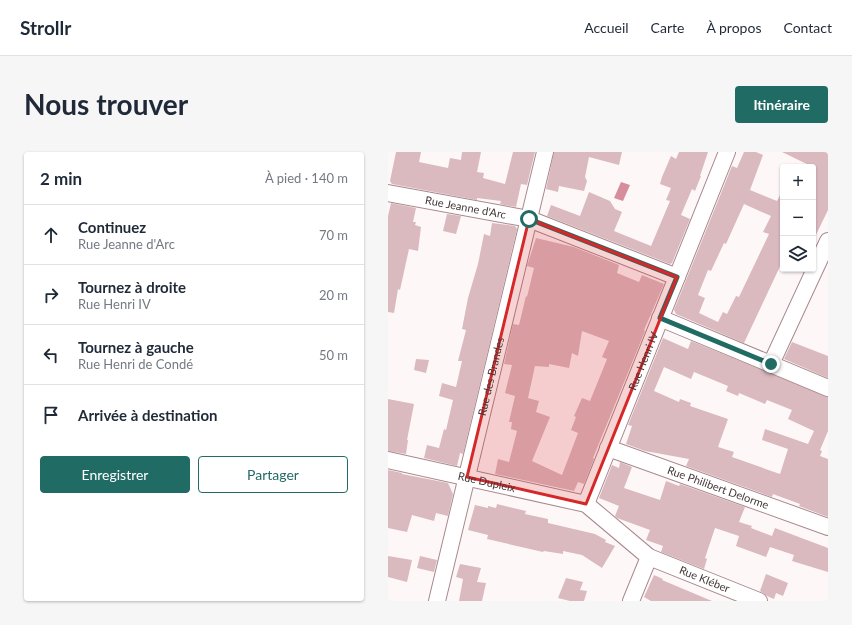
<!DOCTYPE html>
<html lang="fr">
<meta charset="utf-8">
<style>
:root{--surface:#fff;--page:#f6f6f7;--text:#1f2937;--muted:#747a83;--line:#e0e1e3;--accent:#216b65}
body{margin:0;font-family:Lato,sans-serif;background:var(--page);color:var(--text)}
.controls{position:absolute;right:12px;top:12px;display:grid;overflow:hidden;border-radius:4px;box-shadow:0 1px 3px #0004}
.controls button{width:36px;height:36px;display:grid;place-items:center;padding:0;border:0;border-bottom:1px solid var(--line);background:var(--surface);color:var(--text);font:20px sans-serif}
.stop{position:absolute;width:12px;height:12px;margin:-9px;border:3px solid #216b65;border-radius:50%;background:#fff}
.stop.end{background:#216b65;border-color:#fff;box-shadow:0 1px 4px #0008}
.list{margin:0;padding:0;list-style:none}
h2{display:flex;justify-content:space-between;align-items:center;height:52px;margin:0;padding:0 16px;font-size:17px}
h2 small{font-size:13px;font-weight:400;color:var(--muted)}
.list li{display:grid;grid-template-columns:26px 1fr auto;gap:12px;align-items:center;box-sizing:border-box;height:60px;padding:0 16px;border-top:1px solid var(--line)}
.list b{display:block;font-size:15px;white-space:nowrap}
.list p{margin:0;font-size:13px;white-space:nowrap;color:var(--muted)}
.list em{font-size:13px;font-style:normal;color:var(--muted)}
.actions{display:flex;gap:8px;padding:12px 16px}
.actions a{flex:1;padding:9px 0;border:1px solid var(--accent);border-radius:4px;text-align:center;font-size:14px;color:var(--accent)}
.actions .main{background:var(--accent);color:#fff}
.icon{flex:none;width:22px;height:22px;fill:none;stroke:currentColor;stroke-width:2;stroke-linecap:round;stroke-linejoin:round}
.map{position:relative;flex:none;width:440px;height:449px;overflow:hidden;border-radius:4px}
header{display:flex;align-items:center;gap:24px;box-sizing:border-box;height:56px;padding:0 20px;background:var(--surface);border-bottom:1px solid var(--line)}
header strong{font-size:19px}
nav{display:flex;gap:22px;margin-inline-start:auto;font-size:14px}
.intro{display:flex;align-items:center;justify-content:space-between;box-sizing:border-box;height:96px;padding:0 24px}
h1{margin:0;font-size:28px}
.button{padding:10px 18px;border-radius:4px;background:var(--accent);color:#fff;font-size:14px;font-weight:700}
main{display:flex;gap:24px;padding:0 24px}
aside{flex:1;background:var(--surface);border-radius:4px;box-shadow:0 1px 3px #0004}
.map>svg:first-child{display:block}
</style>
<header>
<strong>Strollr</strong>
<nav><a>Accueil</a><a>Carte</a><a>À propos</a><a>Contact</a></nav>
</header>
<div class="intro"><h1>Nous trouver</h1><a class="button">Itinéraire</a></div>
<main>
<aside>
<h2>2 min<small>À pied · 140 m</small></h2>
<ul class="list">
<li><svg class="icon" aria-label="ahead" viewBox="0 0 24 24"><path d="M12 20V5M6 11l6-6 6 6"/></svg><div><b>Continuez</b><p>Rue Jeanne d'Arc</p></div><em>70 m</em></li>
<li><svg class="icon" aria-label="right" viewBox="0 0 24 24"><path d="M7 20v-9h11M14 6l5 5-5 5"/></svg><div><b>Tournez à droite</b><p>Rue Henri IV</p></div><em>20 m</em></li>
<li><svg class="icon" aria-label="left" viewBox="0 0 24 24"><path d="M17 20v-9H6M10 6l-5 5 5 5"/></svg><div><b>Tournez à gauche</b><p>Rue Henri de Condé</p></div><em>50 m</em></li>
<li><svg class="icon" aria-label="arrive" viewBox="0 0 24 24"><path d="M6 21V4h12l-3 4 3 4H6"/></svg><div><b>Arrivée à destination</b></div></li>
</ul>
<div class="actions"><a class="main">Enregistrer</a><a>Partager</a></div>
</aside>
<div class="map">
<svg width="440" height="449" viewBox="0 0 440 449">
<rect width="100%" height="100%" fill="#fef7f8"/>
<path fill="#d78e9c" d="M233,30L242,33L235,49L226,46Z"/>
<path fill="#dab9bf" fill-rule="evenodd" d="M8,0H33L31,10L60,16L62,6L73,8L74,0H93L89,20L96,21L95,26L117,32L125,0H147L139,33L133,32L128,55L112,52L113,49L89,46V48L4,32L2,29Z
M166,0H234L231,13L201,5L197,25L199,29L196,39L171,34L170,40L158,37Z
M291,0H320L312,24H313L307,39L304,37L293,63L302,67L284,111L282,112L159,64L163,53L192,64L201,40L222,49L227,57L234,60L226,79L263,94L282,49L278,48L283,36L272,32L274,25L283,4L288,7Z
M356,0H368L375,3L362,38L389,49L395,37V108L356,191L288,162L286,158L344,14L349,16ZM356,52L383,64L375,80L381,82L351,145L348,144L339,162L335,160L330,170L311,161L317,146L310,143L320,118L323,119L336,91L338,92Z
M394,0H440V58L425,89V15Z
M3,51L28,56L25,70H28L27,73L33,75L30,99L21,97L12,138L10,137L6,161L0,160V64Z
M59,62L73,64L68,82L55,79Z
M104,71L127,74L129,77L75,302L72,301L69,314L36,306L39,293L51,296L56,277L58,278L65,248L51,244L54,231L68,235L74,209H70L78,178L74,177L80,146L90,112L96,82L102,84Z
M148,86L186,95L231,113L229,121L251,130L254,123L276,132L256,178L257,179L205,306L206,307L196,332L190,330L186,339L107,322L110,307L121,310L129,279L123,277L124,270H121L127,244L117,241L124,213L116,212L125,172L131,173L138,144L139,145L146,116L139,114ZM194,179L221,189L214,205L219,207L202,249L194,246L186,264L188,265L183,278L190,281L174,323L144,309L162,265L148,260L151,249L140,246L147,214L161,215V212L181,216L184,201L190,204Z
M275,186L300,197L303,189L440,245V279L432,298L434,299L432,304L440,307V365L411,354L412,352L385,342L384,345L298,314L301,307L257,299L238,292L244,274L240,273ZM276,215L303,227L306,220L340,234L338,239L350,244L351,241L377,252L379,248L404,258L400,267L426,279L420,292L377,277L374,288L400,297L392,322L344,305L346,300L330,295L340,267L302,254L303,251L292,247L291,250L266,239Z
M404,190L440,204V226L396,207Z
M28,207L41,208L38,221L26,218Z
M0,247L26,252L19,288H20L18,302L0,299Z
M232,310L244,315L236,336L272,348L278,329L291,334L292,332L357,355L351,370L364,374L363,376L384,384L387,376L440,396V420L404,409L406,403L382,395L378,405L348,394L351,384L327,376L317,406L319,407L316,417L273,400L275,394L258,388L262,378L229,366L227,364L231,354L211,346L224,313L231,316Z
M0,318L14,321V322L60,331L65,342L60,364L48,361L46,369L24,363L19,380L0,376Z
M109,352L138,359L137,362L160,367V371L207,382L218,388L217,390L227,394L214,416L194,403L175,399V402L156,399L155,400L99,387L100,383L80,378L87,353L100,356V354L108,356Z
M0,404L24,408L19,430L0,425Z
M32,404L49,408L46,420L29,416Z
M72,412L93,416L89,430L98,431L94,449H71L75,427L68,425Z
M378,422L400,431L395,444L388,441L386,447L379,444L372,439Z
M266,423L275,427L274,428L324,449H263L256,445Z
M178,426L195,430L192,438L199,439L196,449H182L170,446Z"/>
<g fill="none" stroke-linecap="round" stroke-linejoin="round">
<g stroke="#a8898e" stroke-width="18">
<g id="street">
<path id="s1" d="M0,41L141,67L289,125"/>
<path d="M272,166L440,236"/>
<path d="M383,212L440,89"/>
<path id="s2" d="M220,296L440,375"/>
<path id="s3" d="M0,308L198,352L261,405L371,449"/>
<path id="s4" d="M198,352L339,0"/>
<path id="s5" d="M49,449L157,0"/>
<path d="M243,449L261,405"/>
</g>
</g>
<use href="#street" stroke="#fff" stroke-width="16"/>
</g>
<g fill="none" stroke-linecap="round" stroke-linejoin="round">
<path stroke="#216b65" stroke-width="5" d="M141,67L289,125L272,166L383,212"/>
</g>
<path fill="#d62828" fill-opacity="0.2" stroke="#d62828" stroke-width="3" stroke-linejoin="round" d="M141,67L289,125L198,352L79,325Z"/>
<g text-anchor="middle" stroke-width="3" stroke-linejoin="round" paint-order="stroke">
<g font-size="11" fill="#443739" stroke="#fef7f8">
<text dy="4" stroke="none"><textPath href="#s1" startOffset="79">Rue Jeanne d'Arc</textPath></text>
<text dy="4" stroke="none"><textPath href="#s4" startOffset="154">Rue Henri IV</textPath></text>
<text dy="4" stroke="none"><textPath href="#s5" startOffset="231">Rue des Brandes</textPath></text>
<text dy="4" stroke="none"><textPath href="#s3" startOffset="101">Rue Dupleix</textPath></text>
<text dy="4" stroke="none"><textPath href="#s2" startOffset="117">Rue Philibert Delorme</textPath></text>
<text dy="4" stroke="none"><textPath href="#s3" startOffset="345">Rue Kléber</textPath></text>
</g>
</g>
</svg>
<div class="controls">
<button>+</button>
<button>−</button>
<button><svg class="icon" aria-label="layers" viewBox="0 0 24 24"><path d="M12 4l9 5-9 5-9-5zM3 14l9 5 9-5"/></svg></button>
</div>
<div class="stop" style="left:141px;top:67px"></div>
<div class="stop end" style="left:383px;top:212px"></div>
</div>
</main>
